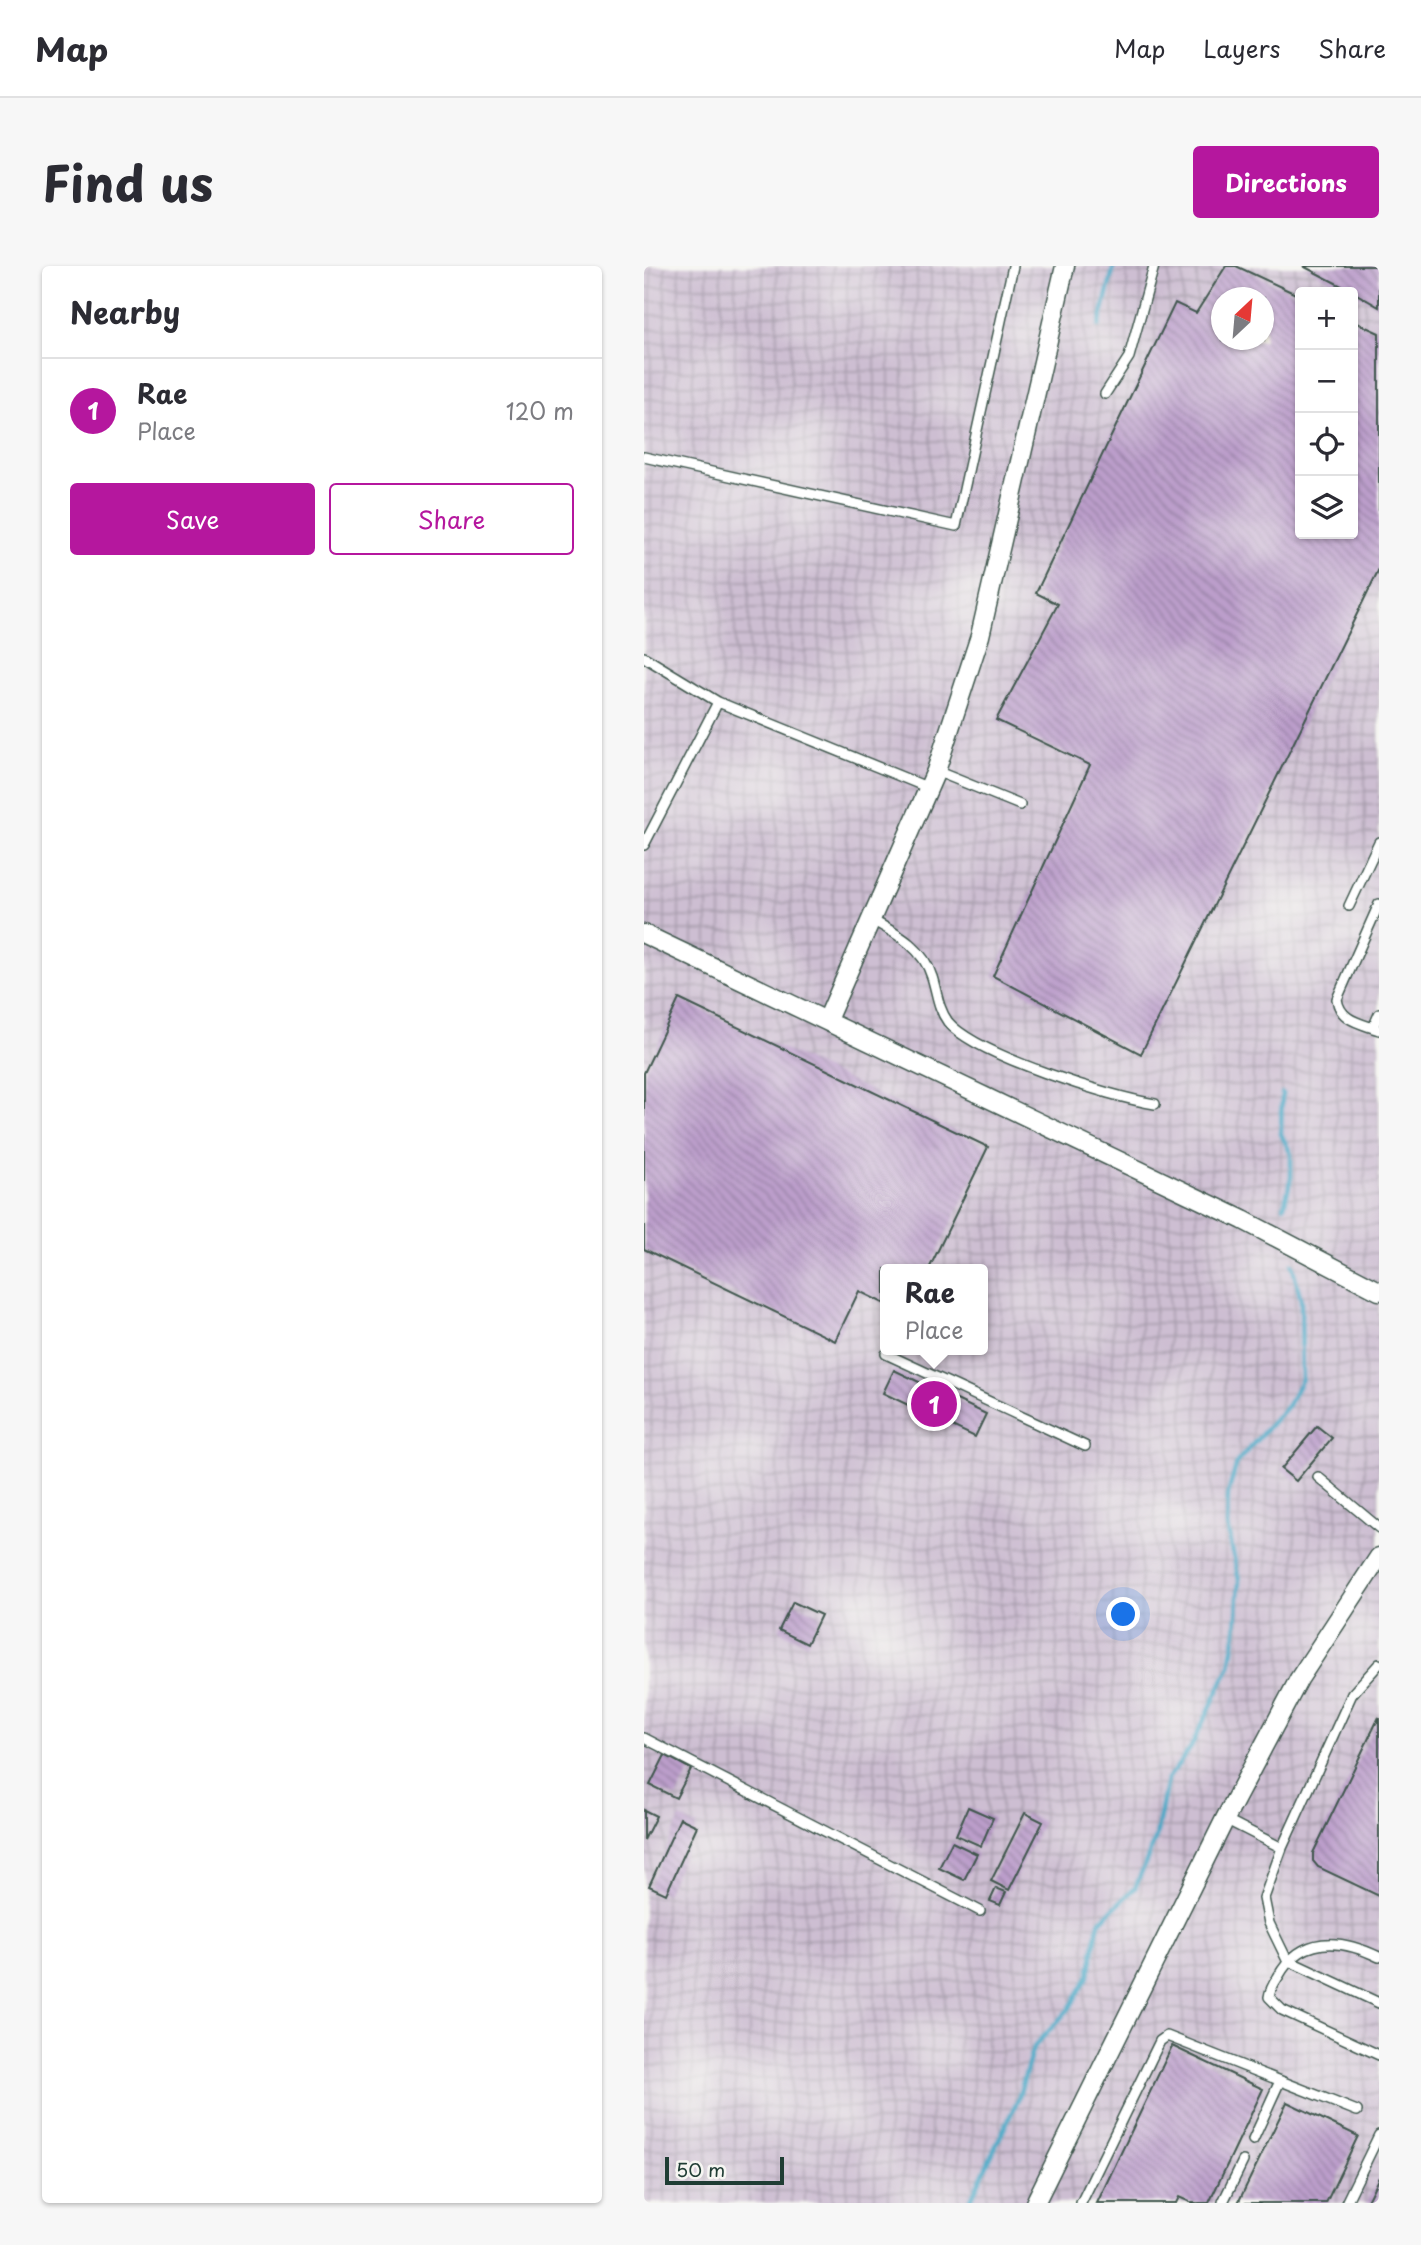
<!DOCTYPE html>
<meta charset="utf-8">
<style>
:root{--surface:#fff;--page:#f7f7f7;--text:#2b2b33;--muted:#7c7c81;--line:#e1e1e2;--accent:#b5179e}
body{margin:0;font-family:"Playpen Sans",sans-serif;background:var(--page);color:var(--text)}
.controls{position:absolute;right:21px;top:21px;display:grid;overflow:hidden;border-radius:7px;box-shadow:0 2px 5px #0004}
.controls button{width:63px;height:63px;display:grid;place-items:center;padding:0;border:0;border-bottom:2px solid var(--line);background:var(--surface);color:var(--text);font:35px sans-serif}
.compass{position:absolute;left:567px;top:21px;width:63px;height:63px;border-radius:50%;background:var(--surface);box-shadow:0 2px 5px #0004;rotate:26deg}
.scale{position:absolute;left:21px;bottom:18px;width:119px;box-sizing:border-box;padding-left:7px;border:4px solid #1f3d34;border-top:0;font-size:19px;line-height:24px;white-space:nowrap;color:#1f3d34;-webkit-text-stroke:5px #f6f6f2;paint-order:stroke}
.you{position:absolute;left:480px;top:1349px;width:24px;height:24px;margin:-18px;border:5px solid #fff;border-radius:50%;background:#1a73e8;box-shadow:0 0 0 10px #1a73e833}
.badge{display:grid;place-items:center;width:46px;height:46px;border-radius:50%;background:var(--accent);color:#fff;font-size:23px;font-weight:700}
.pin{position:absolute;translate:-50% -50%;border:4px solid #fff;box-shadow:0 2px 7px #0006}
.popup{position:absolute;left:236px;top:998px;width:108px;height:91px;box-sizing:border-box;display:grid;place-content:center;border-radius:7px;background:var(--surface);filter:drop-shadow(0 2px 5px #0005);font-size:23px;white-space:nowrap;color:var(--muted)}
.popup b{font-size:26px;color:var(--text)}
.popup::after{content:'';position:absolute;left:50%;top:100%;margin-left:-14px;border:14px solid transparent;border-top-color:var(--surface)}
.list{margin:0;padding:0;list-style:none}
h2{display:flex;justify-content:space-between;align-items:center;height:91px;margin:0;padding:0 28px;font-size:30px}
h2 small{font-size:23px;font-weight:400;color:var(--muted)}
.list li{display:grid;grid-template-columns:46px 1fr auto;gap:21px;align-items:center;box-sizing:border-box;height:105px;padding:0 28px;border-top:2px solid var(--line)}
.list b{display:block;font-size:26px;white-space:nowrap}
.list p{margin:0;font-size:23px;white-space:nowrap;color:var(--muted)}
.list em{font-size:23px;font-style:normal;color:var(--muted)}
.actions{display:flex;gap:14px;padding:21px 28px}
.actions a{flex:1;padding:16px 0;border:2px solid var(--accent);border-radius:7px;text-align:center;font-size:24px;color:var(--accent)}
.actions .main{background:var(--accent);color:#fff}
.icon{flex:none;width:38px;height:38px;fill:none;stroke:currentColor;stroke-width:2;stroke-linecap:round;stroke-linejoin:round}
.map{position:relative;flex:none;width:735px;height:1937px;overflow:hidden;border-radius:7px}
header{display:flex;align-items:center;gap:42px;box-sizing:border-box;height:98px;padding:0 35px;background:var(--surface);border-bottom:2px solid var(--line)}
header strong{font-size:33px}
nav{display:flex;gap:38px;margin-inline-start:auto;font-size:24px}
.intro{display:flex;align-items:center;justify-content:space-between;box-sizing:border-box;height:168px;padding:0 42px}
h1{margin:0;font-size:49px}
.button{padding:18px 32px;border-radius:7px;background:var(--accent);color:#fff;font-size:24px;font-weight:700}
main{display:flex;gap:42px;padding:0 42px}
aside{flex:1;background:var(--surface);border-radius:7px;box-shadow:0 2px 5px #0004}
.map>svg:first-child{display:block}
</style>
<header>
<strong>Map</strong>
<nav><a>Map</a><a>Layers</a><a>Share</a></nav>
</header>
<div class="intro"><h1>Find us</h1><a class="button">Directions</a></div>
<main>
<aside>
<h2>Nearby<small></small></h2>
<ul class="list">
<li><span class="badge">1</span><div><b>Rae</b><p>Place</p></div><em>120 m</em></li>
</ul>
<div class="actions"><a class="main">Save</a><a>Share</a></div>
</aside>
<div class="map">
<svg width="735" height="1937" viewBox="0 0 735 1937">
<defs>
<pattern id="industrial-grid" width="8" height="8" patternUnits="userSpaceOnUse" patternTransform="scale(1.75)"><rect width="8" height="8" fill="#cdbed2"/><path d="M0 4h8M4 0v8" fill="none" stroke="#a69cab"/></pattern>
<pattern id="building-back-hatch" width="6" height="6" patternUnits="userSpaceOnUse" patternTransform="scale(1.75)"><rect width="6" height="6" fill="#bc9ecb"/><path d="M-1 5l2 2M0 0l6 6M5-1l2 2" fill="none" stroke="#9882a6"/></pattern>
</defs>
<rect width="100%" height="100%" fill="#f6f6f2"/>
<filter id="ink" filterUnits="userSpaceOnUse"><feTurbulence type="fractalNoise" baseFrequency=".0143" numOctaves="2"/><feDisplacementMap in="SourceGraphic" scale="14" xChannelSelector="R" yChannelSelector="G"/><feConvolveMatrix kernelMatrix="1 2 1 2 8 2 1 2 1" color-interpolation-filters="sRGB"/></filter>
<filter id="wash" filterUnits="userSpaceOnUse"><feTurbulence type="fractalNoise" baseFrequency=".00686" numOctaves="4" result="noise"/><feDisplacementMap in="SourceGraphic" scale="28" xChannelSelector="R" yChannelSelector="G"/><feGaussianBlur stdDeviation="1.57" result="paint"/><feColorMatrix in="noise" values="0 0 0 0 0 0 0 0 0 0 0 0 0 0 0 0 0 1.4 0 .05"/><feComposite in="paint" operator="in"/></filter>
<g filter="url(#wash)">
<rect width="100%" height="100%" fill="#f2ecda"/>
<path fill="url(#industrial-grid)" fill-rule="evenodd" d="M0,0H735V1937H0ZM656,26H709V268H656ZM578,32H620V74H578ZM241,1003H339V1084H241Z"/>
<g fill="none" stroke-linecap="round" stroke-linejoin="round">
<path stroke="#47a7c6" stroke-width="4.5" d="M455,60L470,0
M638,827L637,868L647,888V912L640,940
M325,1937L374,1833L389,1782L425,1743L445,1709L455,1656L491,1622L512,1571L523,1514L546,1483L586,1400L592,1365L595,1314L583,1260L584,1228L593,1196L644,1139L658,1113L657,1034L648,998"/>
</g>
<g id="blocks">
<path fill="url(#building-back-hatch)" fill-rule="evenodd" d="M582,0H592L656,30V268H709V55L735,67V303L497,788L349,710L446,499L352,454L414,338L392,327L531,37L552,47ZM578,32H620V74H578Z
M659,0H735V41L709,26Z
M35,733L344,881L285,1003H241V1038L215,1025L191,1075L0,983V807Z
M250,1104L342,1148L331,1171L239,1127Z
M673,1160L688,1172L652,1215L637,1203Z
M149,1336L177,1349L163,1378L135,1364Z
M735,1451V1630L674,1601L669,1595V1587Z
M21,1489L47,1503L32,1532L6,1519Z
M324,1541L349,1552L337,1580L312,1569Z
M0,1544L12,1550L0,1574Z
M381,1547L399,1556L365,1624L347,1615Z
M36,1552L53,1560L22,1628L5,1620Z
M308,1576L333,1588L320,1614L295,1602Z
M352,1622L362,1626L356,1639L346,1635Z
M528,1780L619,1823L565,1937H548L535,1931L532,1937H453Z
M643,1836L714,1870L682,1937H594Z
M735,1911V1937H722Z"/>
</g>
</g>
<g filter="url(#ink)">
<use href="#blocks" fill-opacity="0" stroke="#3f574d" stroke-width="2"/>
<g fill="none" stroke-linecap="round" stroke-linejoin="round">
<g stroke="#3f574d" stroke-width="12">
<path id="lane" d="M461,128L485,91L510,0
M0,191L312,260L369,0
M0,391L74,436L285,522
M292,505L376,539
M0,579L74,436
M735,638L693,733C696,755 717,757 735,764
M705,640L735,576
M228,654C253,668 279,681 288,711C293,726 294,743 304,756C332,789 466,831 511,838
M729,762L735,748
M242,1088L441,1180
M674,1211L735,1262
M0,1472L336,1645
M581,1553L638,1582L708,1428L735,1398
M638,1582L620,1632L625,1657L643,1694L735,1737
M735,1691C696,1672 657,1669 634,1711C630,1717 626,1723 625,1731L638,1744L735,1789
M609,1874L635,1817
M579,1936L599,1895
M437,1937L516,1775L523,1770L713,1845
M702,1937L735,1869"/>
</g>
<g stroke="#3f574d" stroke-width="21">
<path id="street" d="M0,668L599,954L735,1025
M183,754L292,505L336,370L421,0
M391,1937L581,1553L655,1413L735,1291"/>
</g>
<use href="#lane" stroke="#fff" stroke-width="9"/>
<use href="#street" stroke="#fff" stroke-width="18"/>
</g>
</g>
</svg>
<div class="controls">
<button>+</button>
<button>−</button>
<button><svg class="icon" aria-label="locate" viewBox="0 0 24 24"><circle cx="12" cy="12" r="6"/><path d="M12 2v4M12 18v4M2 12h4M18 12h4"/></svg></button>
<button><svg class="icon" aria-label="layers" viewBox="0 0 24 24"><path d="M12 4l9 5-9 5-9-5zM3 14l9 5 9-5"/></svg></button>
</div>
<svg class="compass" viewBox="-18 -18 36 36"><path d="M0-13l5 13h-10z" fill="#e53935"/><path d="M0 13l5-13h-10z" fill="#7c7c81"/></svg>
<div class="scale">50 m</div>
<div class="you"></div>
<div class="pin badge" style="left:290px;top:1138px">1</div>
<div class="popup"><b>Rae</b>Place</div>
</div>
</main>
